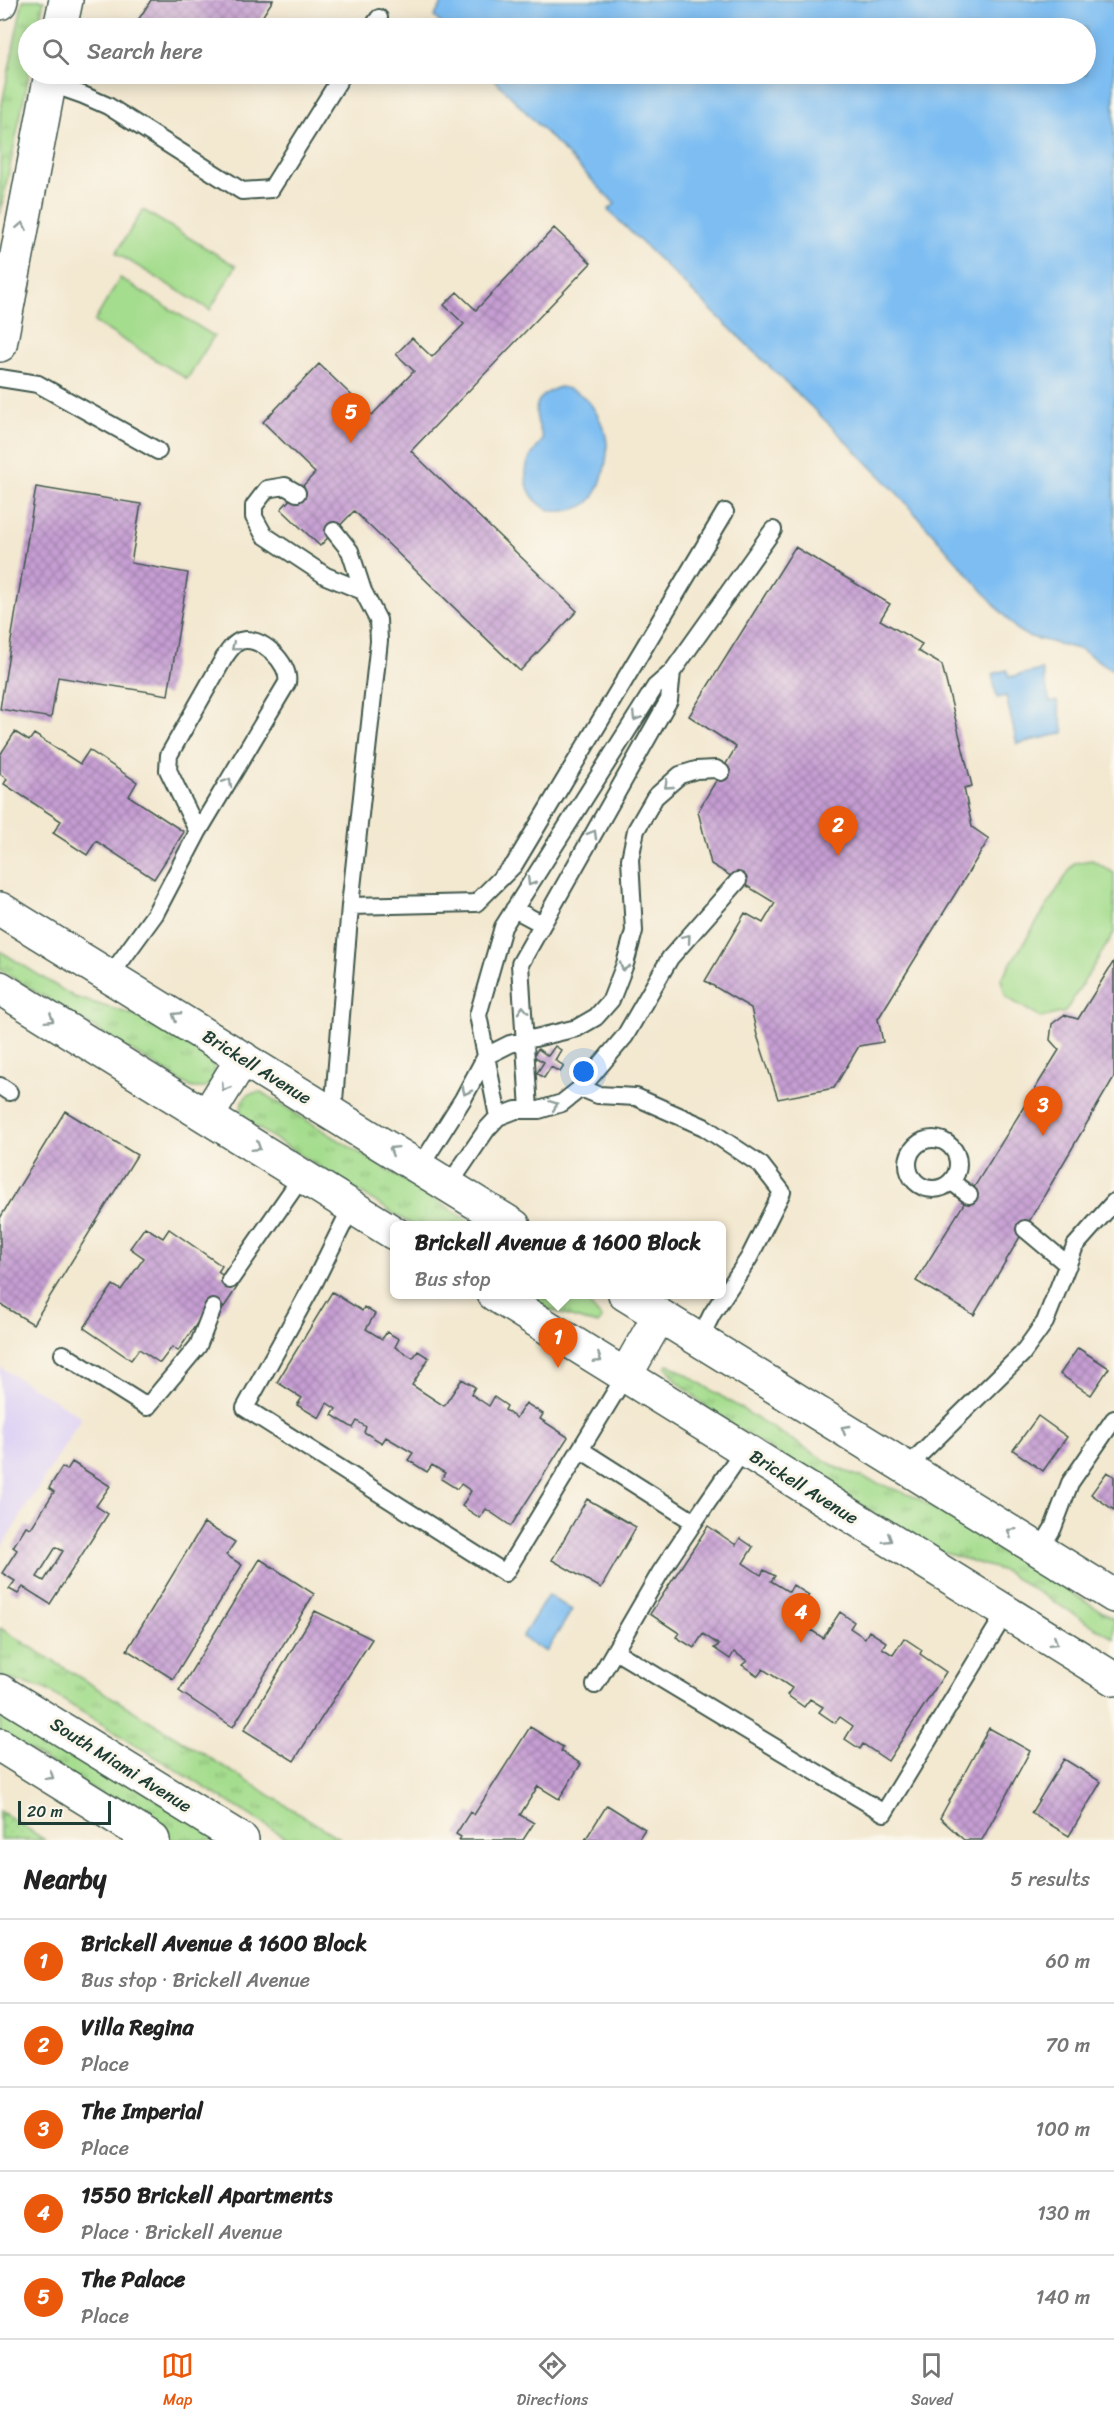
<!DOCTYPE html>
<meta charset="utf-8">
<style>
:root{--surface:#fff;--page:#f2f2f2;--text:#222;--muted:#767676;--line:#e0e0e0;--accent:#ea580c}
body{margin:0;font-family:Sriracha,sans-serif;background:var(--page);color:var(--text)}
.scale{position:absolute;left:18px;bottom:15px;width:93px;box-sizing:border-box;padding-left:6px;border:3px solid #1f3d34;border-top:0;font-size:16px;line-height:21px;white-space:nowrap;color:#1f3d34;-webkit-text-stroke:4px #fbf7ec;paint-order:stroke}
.you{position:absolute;left:584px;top:1072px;width:21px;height:21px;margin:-15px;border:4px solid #fff;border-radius:50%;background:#1a73e8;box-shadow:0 0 0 9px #1a73e833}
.badge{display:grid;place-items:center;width:39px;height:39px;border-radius:50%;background:var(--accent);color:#fff;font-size:20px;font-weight:700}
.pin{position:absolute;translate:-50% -50px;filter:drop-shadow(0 2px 3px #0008)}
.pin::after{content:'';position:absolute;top:32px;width:21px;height:18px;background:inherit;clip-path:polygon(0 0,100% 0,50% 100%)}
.popup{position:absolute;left:390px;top:1221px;width:336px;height:78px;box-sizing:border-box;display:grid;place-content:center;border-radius:9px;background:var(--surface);filter:drop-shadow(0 2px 4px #0005);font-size:20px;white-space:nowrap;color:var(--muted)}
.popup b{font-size:22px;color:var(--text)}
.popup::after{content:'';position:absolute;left:50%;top:100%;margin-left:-12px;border:12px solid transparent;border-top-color:var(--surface)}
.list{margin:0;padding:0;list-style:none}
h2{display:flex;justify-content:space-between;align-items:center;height:78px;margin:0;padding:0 24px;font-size:26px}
h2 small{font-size:20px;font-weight:400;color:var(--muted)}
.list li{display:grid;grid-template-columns:39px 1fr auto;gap:18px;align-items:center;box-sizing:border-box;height:84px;padding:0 24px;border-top:2px solid var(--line)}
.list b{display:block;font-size:22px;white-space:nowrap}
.list p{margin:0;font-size:20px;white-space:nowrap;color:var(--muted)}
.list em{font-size:20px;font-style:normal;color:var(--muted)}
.icon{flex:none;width:33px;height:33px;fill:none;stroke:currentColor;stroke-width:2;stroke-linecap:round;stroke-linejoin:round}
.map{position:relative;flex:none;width:1114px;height:1840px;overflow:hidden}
.search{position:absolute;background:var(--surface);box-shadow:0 3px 15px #0003;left:18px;right:18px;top:18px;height:66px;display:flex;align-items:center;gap:15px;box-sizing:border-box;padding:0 21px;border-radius:33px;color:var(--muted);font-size:22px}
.sheet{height:498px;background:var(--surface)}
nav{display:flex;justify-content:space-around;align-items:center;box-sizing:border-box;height:84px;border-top:2px solid var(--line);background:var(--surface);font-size:16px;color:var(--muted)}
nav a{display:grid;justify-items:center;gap:3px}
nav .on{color:var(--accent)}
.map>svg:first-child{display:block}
</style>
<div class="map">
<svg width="1114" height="1840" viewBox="0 0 1114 1840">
<defs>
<pattern id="grass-tufts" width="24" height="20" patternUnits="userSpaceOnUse" patternTransform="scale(1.5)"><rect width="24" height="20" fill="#a5dd8e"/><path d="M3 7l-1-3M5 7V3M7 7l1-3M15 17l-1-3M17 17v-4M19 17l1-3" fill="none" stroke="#86b475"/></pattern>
<pattern id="park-dots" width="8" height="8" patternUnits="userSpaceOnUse" patternTransform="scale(1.5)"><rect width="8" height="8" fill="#a5dd8e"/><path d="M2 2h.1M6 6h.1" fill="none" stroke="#86b475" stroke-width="1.8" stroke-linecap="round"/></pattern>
<pattern id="building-cross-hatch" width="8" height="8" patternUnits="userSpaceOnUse" patternTransform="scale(1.5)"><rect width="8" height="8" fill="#c69ed3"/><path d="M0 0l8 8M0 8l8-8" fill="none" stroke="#a082ac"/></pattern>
</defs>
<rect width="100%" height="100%" fill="#fbf7ec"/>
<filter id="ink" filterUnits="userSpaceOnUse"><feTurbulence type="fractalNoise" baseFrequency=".0167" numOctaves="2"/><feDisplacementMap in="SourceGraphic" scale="12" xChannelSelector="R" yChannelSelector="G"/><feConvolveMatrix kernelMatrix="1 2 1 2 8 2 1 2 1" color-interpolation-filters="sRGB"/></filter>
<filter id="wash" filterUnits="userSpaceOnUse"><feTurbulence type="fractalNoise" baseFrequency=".008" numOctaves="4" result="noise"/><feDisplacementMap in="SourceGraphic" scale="24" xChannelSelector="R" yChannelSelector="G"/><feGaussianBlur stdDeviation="1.35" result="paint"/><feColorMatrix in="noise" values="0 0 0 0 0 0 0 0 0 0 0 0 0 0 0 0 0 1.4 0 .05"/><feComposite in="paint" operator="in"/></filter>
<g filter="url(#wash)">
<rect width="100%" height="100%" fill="#f3e8d0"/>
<path fill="#e0d4f4" d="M0,1367L82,1417L0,1550Z"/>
<path fill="url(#grass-tufts)" stroke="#628d61" stroke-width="1.5" d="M23,0H44L38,28H28L29,74L0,214V114Z
M0,951L74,997L141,1017L208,1057L215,1069L213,1081L204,1088H192L0,970Z
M261,1092L476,1225H412L248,1122L241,1112L242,1101L249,1094Z
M521,1295H581L602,1319L598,1324C570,1318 546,1310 521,1295Z
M669,1364L839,1469L918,1498L1114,1619V1639L1004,1571L932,1549L718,1417L676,1380L666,1366Z
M0,1628L342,1840H290L45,1689L0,1677Z
M0,1705L224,1840H173L0,1732Z"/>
<path fill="url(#park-dots)" stroke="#628d61" stroke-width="1.5" d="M0,1811L45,1840H0Z"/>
<path fill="#a5dd8e" stroke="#628d61" stroke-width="1.5" d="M143,210L236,266L210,310L116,253Z
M120,278L214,336L187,379L94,322Z
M1092,860L1114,873V933L1065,1012L1041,1018L1006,997L1001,979L1074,863Z"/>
<path fill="#7dbdf2" stroke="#4e7d93" stroke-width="1.5" d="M444,0H1114V671L1082,650L1027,636L1017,630L897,493L835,430L608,210L615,204L489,74H1086V28H446L434,17Z
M560,387C579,389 592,402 600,420C602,425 605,431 606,437C610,454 602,490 589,502C582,508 573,510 564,511C550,513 541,507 533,497C526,487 524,473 528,462C531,454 539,446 543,439C534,413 529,397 560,387Z
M1007,670L1009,677L1042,670L1050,702L1057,701L1064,733L1017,744L1006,696L997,698L992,674Z
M548,1595L572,1610L546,1652L522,1637Z"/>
<g id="blocks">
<path fill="url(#building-cross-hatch)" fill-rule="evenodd" d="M151,0H273L255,28H133Z
M554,228L591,263L411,451L577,611L520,671L354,511L320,546L281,509L315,473L263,422L319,364L372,415L414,371L396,354L412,338L432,357L464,324L444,305L457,292L476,310Z
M36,487L141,504L131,563L188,573L168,695L58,677L51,718L0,709Z
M795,547L890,604L880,620L922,644L918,651L942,665L972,786L964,788L972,827L989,839L878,1019L883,1042L859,1046L834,1088L778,1099L757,1035L751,1008L705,981L745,913L763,923L775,903L711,864L698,811L736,747L689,716Z
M15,732L29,741L34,734L80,764L89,750L137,782L129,796L184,832L154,879L96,841L87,855L53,833L61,821L4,784L7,779L0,774V755Z
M1114,961V1077L974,1315L916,1281L1059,1050L1050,1040L1052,1024L1064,1015L1078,1019Z
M555,1046L561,1050L555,1060L564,1066L560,1072L551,1067L544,1078L537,1073L544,1062L533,1056L538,1049L548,1056Z
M65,1111L137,1155L33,1324L0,1304V1218Z
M145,1227L163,1238L169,1229L222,1266L218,1272L238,1286L220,1313L209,1306L178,1351L172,1347L160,1363L139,1349L131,1360L84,1328L113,1285L121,1290L144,1258L130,1248Z
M332,1292L362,1311L364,1307L375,1314L366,1329L382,1339L387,1332L399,1339L395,1347L413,1358L418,1351L429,1358L412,1385L444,1406L462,1379L475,1387L471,1394L489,1406L494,1397L507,1406L505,1410L516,1418L526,1403L543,1414L540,1419L568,1437L511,1526L486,1509L480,1518L462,1506L471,1491L461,1484L457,1489L441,1479L445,1473L432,1465L427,1472L408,1460L413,1453L386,1437L382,1443L364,1432L366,1427L357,1421L353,1428L332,1415L336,1409L327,1403L319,1418L297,1405L302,1398L277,1382Z
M1078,1348L1109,1368L1091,1395L1060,1374Z
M1038,1416L1067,1437L1043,1471L1013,1450Z
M72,1462L110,1486L96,1506L108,1514L50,1604L23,1587L18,1594L9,1589L15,1581L2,1573L17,1550L13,1547L26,1526L31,1528L54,1492L49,1488L62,1467L67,1470ZM56,1547L63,1551L44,1581L37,1577Z
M1107,1472L1114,1476V1510L1091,1494Z
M587,1499L636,1527L601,1588L552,1560Z
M204,1523L235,1542L226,1555L242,1565L173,1679L127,1650Z
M708,1526L736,1545L740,1538L753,1547L743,1563L761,1575L764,1570L775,1576L771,1581L789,1592L793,1585L809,1595L794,1619L823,1638L840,1612L854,1622L850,1628L865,1638L869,1631L886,1642L882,1648L893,1655L904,1638L922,1650L920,1654L946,1672L888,1761L863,1744L860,1749L845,1739L853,1726L840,1717L835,1723L819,1712L823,1707L810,1699L804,1707L787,1695L792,1688L763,1669L758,1676L742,1665L747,1661L734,1652L730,1659L714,1648L719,1645L703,1634L694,1648L676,1637L679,1633L650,1614Z
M260,1559L314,1594L233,1727L179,1691Z
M315,1611L372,1639L294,1761L244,1730Z
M530,1727L563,1747L561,1751L581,1764L559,1799L538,1786L520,1815L534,1823L523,1840H459L461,1837L456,1834L470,1812L474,1815Z
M989,1728L1030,1751L982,1840H964L940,1818Z
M1064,1759L1101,1782L1069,1836L1031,1813Z
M607,1805L645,1829L638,1840H585Z"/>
</g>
</g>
<g filter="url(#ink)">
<use href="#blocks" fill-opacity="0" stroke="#3f574b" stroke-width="1.5"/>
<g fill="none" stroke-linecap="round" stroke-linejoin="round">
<g stroke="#3f574b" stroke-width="20">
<path id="service" d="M372,28L379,18
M49,83L83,95L108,106L242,191L271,189L343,74
M0,378L38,384L158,451
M297,493L285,486L267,489L254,506V517L264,535L326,576L363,591
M350,906L476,903L514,865L725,512
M514,909L542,924
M110,976L155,914L198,832L287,683C291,663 259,634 240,641C233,644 228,652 224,658L169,755L168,770L198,832
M0,1086L9,1092
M581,1088L598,1095L636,1097L704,1127L761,1165L782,1192L749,1258L712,1314L699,1340
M529,1110L520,964L669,700L672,672
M333,1113L350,906L379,641L378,620L363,591L350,551L334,531
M498,1117L478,1015L503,927L655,687L672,672L773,530
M908 1164a25 25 0 1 1 50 0a25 25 0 1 1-50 0Z
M420,1167L463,1099L486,1056L510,1044L577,1028L596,1017L611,1000L625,964L634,931L630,859L636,830L655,797L680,775L696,770L716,769L721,772
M952,1182L969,1195
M449,1185L487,1129L498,1117L516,1110H539L562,1103L581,1088L625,1036L670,958L738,881
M352,1206L314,1283L245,1408L505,1573L625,1376
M1025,1229L1068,1265
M230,1280L303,1175
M63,1354L147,1407L198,1346L213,1308
M581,1450L694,1522L744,1449
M907,1467L1022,1354L1045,1322L1075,1246L1114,1202
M1040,1550L1053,1528L1070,1483L1114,1419
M615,1651L884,1813L1006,1612
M595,1685L660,1573L694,1522"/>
</g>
<g stroke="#3f574b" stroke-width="36">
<path id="minor" d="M0,3L1,0
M60,28L66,0
M0,345L51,74"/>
</g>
<g stroke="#3f574b" stroke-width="36">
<path id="secondary" d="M0,1691L242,1840
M0,1745L153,1840"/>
</g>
<g stroke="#3f574b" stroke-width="36">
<path id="primary" d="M0,909L514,1226
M0,988L394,1233
M207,1116L243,1058
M494,1294L1114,1679
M625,1294L1114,1596
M625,1376L659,1316"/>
</g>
<use href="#service" stroke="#fff" stroke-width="16"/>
<use href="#minor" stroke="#fff" stroke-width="33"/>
<use href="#secondary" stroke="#fff" stroke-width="33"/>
<use href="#primary" stroke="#fff" stroke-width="33"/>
</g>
<defs><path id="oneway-chevron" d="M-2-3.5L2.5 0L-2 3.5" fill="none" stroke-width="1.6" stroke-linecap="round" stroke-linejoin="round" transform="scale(1.5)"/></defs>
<g stroke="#8f9e9a">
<use href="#oneway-chevron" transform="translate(22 226) rotate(-79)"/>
<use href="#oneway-chevron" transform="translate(235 647) rotate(140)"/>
<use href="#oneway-chevron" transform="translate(636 717) rotate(122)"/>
<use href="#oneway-chevron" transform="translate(228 782) rotate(-59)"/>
<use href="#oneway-chevron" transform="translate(668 785) rotate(139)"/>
<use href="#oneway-chevron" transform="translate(593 834) rotate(-60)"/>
<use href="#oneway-chevron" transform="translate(531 882) rotate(122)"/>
<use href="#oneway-chevron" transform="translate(687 938) rotate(-49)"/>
<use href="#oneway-chevron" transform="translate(624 967) rotate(109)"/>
<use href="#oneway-chevron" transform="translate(523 1010) rotate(-93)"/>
<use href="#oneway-chevron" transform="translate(176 1016) rotate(-148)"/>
<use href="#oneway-chevron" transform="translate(50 1019) rotate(32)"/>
<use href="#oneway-chevron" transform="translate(225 1087) rotate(122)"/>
<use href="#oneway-chevron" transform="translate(466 1091) rotate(116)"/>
<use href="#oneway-chevron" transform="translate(554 1105) rotate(-21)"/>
<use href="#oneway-chevron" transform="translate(257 1147) rotate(32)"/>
<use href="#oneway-chevron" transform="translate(393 1150) rotate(-148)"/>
<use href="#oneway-chevron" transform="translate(598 1359) rotate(32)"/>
<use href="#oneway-chevron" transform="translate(845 1429) rotate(-149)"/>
<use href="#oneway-chevron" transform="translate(1011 1532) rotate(-148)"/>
<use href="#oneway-chevron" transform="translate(888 1539) rotate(32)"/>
<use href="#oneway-chevron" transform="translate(1054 1642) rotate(32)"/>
<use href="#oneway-chevron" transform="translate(50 1776) rotate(32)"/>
</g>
</g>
<g text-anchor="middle" stroke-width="6" stroke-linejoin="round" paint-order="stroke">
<g font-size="18" fill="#1f3d34" stroke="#fbf7ec">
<text transform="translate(257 1067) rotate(32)" y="6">Brickell Avenue</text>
<text transform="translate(804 1487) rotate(32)" y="6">Brickell Avenue</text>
<text transform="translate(121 1765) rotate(32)" y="6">South Miami Avenue</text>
</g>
</g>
</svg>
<div class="scale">20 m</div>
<div class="you"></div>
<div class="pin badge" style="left:558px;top:1368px">1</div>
<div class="popup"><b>Brickell Avenue &amp; 1600 Block</b>Bus stop</div>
<div class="pin badge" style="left:838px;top:856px">2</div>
<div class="pin badge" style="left:1043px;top:1136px">3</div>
<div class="pin badge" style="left:801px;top:1643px">4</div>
<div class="pin badge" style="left:351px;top:443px">5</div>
<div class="search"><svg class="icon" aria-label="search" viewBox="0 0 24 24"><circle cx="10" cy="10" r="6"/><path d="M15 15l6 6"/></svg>Search here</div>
</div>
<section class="sheet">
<h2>Nearby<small>5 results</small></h2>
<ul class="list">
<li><span class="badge">1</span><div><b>Brickell Avenue &amp; 1600 Block</b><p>Bus stop · Brickell Avenue</p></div><em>60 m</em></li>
<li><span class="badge">2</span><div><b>Villa Regina</b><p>Place</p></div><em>70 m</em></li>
<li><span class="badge">3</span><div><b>The Imperial</b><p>Place</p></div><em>100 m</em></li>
<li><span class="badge">4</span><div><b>1550 Brickell Apartments</b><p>Place · Brickell Avenue</p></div><em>130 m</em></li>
<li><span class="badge">5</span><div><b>The Palace</b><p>Place</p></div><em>140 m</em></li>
</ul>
</section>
<nav>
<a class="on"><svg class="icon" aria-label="map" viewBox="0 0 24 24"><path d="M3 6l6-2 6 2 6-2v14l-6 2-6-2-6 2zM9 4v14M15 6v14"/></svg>Map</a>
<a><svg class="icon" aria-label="directions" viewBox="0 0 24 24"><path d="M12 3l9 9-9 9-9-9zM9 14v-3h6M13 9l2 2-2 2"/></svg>Directions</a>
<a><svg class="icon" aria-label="saved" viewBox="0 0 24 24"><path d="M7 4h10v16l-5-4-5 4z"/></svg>Saved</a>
</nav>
